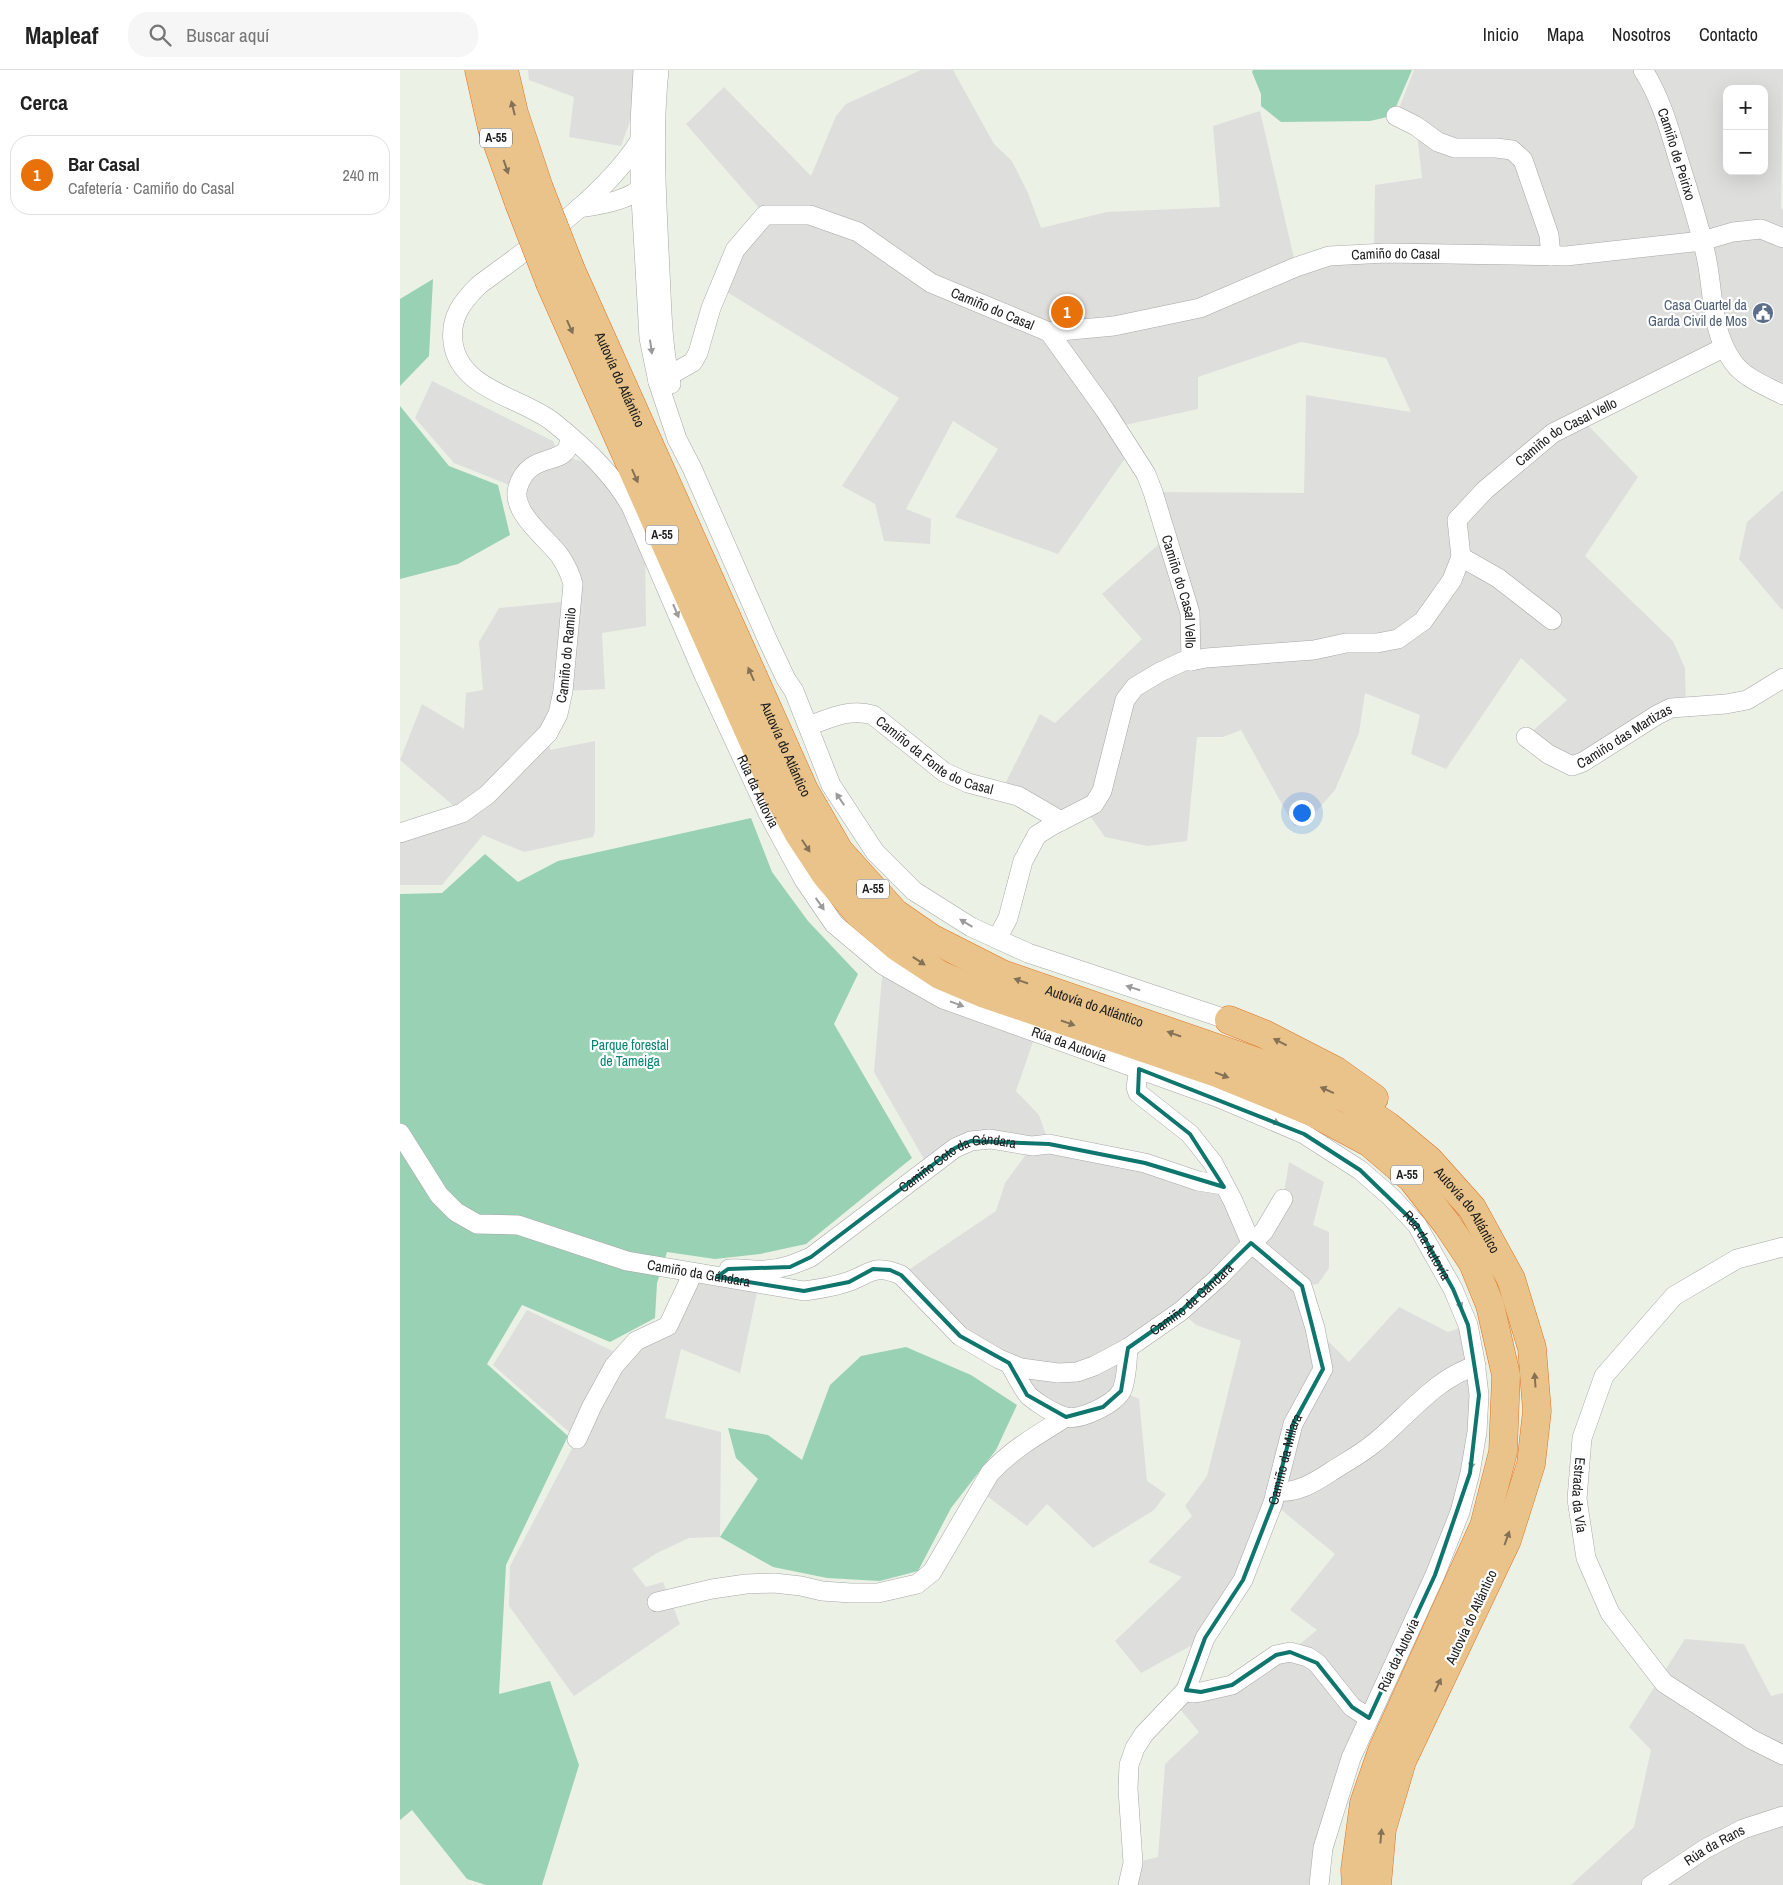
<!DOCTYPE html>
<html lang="es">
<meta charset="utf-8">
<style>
:root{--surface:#fff;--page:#f6f6f6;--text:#222;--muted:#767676;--line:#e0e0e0;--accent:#705b13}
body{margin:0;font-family:"Archivo Narrow",sans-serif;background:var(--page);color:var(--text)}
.controls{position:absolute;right:15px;top:15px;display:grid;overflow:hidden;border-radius:10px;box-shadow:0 5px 20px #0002}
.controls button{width:45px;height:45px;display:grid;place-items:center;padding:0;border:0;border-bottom:1px solid var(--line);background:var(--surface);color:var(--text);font:25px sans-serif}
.you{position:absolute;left:901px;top:742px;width:18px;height:18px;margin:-12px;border:4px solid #fff;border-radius:50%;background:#1a73e8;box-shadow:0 0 0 8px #1a73e833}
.badge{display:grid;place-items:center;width:32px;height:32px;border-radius:50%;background:var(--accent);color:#fff;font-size:16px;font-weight:700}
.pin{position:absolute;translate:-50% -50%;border:2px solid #fff;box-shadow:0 1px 5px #0006}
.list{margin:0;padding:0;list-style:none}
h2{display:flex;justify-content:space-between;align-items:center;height:65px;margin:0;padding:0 20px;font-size:21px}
h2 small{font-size:16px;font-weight:400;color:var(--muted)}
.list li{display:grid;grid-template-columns:32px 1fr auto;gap:15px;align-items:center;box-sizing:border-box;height:80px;margin:0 10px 10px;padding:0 10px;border:1px solid var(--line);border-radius:20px}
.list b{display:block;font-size:19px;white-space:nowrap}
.list p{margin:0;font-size:16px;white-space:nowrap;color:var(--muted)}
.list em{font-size:16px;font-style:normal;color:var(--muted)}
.icon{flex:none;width:28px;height:28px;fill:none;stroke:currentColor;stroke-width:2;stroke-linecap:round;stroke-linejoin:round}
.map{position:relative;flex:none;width:1383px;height:1815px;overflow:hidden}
header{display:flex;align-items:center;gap:30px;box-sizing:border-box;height:70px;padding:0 25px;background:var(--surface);border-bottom:1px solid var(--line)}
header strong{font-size:24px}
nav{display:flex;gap:28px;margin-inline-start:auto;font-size:18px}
.search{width:350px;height:45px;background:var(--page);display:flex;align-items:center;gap:12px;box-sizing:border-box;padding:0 18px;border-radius:20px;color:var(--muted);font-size:19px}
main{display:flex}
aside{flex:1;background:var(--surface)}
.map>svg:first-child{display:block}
</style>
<header>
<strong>Mapleaf</strong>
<div class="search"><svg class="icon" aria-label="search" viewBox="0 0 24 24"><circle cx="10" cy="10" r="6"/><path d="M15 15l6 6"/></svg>Buscar aquí</div>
<nav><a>Inicio</a><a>Mapa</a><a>Nosotros</a><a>Contacto</a></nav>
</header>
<main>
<aside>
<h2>Cerca<small></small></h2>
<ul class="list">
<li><span class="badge" style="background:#e8710a">1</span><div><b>Bar Casal</b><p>Cafetería · Camiño do Casal</p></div><em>240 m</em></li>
</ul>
</aside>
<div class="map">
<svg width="1383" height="1815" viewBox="0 0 1383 1815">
<rect width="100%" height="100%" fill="#ecf1e6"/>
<path fill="#dededd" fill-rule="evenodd" d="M128,0H236L230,51L221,76L169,67L174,27L129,10Z
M521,0H553L594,74L612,91L628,123L641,158L707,142L820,137L813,56L860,41L896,197L974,183L975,115L1022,108L1016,56L996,46L1014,0H1383L1381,138L1383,140V325L1323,278L1181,348L1238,407L1185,486L1273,571L1285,598L1286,636L1183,692L1126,667L1167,630L1121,588L1046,699L1011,684L1020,645L965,623L959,663L935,720L903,756H894L841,660L823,667H797L787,771L747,776L705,767L685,739L661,751L601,722L640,644L655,653L742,569L702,524L767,467L753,422L904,423L906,325L1011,342L986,288L901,272L798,307V339L716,357L731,380L658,484L555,447L598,379L553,351L506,439L531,449L530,474L484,471L475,434L442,416L499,328L319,217L365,145L286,54L324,17L411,106L436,46L446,34ZM1327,19H1364V101H1327Z
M32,311L153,371L160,385L204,398L245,469L246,556L202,563L205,619L163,621L148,663L150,680L195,671V761L193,767L124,782L83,765L42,815H0V763L62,743L0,690L22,634L64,659L66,623L83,620L79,572L99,538L171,531L173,514L117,418L54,393L15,348Z
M1383,420V539L1382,540L1339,489L1347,452Z
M483,895L636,963L616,1021L639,1045L649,1074L823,1115L851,1173L883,1129L889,1092L924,1112L913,1155L929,1162V1198L918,1214L902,1216L915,1258L949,1292L999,1237L1048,1262L1068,1255L1075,1291L1070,1403L951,1688L919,1815H728L733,1793L758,1787L765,1694L799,1662L775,1633L792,1623L890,1582L917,1560L890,1540L935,1484L873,1433L805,1568L741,1603L715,1571L782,1507L748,1492L792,1446L785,1436L807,1406L841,1271L796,1255L781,1241L728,1278L721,1321L739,1329L747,1411L766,1424L754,1440L693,1478L647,1434L627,1456L580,1421L666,1348L501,1205L596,1141L605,1113L632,1076L590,1069L529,1098L474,1002Z
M293,1203L359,1213L340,1303L281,1279L265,1348L321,1362L320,1467L289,1468L257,1483L232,1499L246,1517L263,1512L280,1554L174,1626L109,1536L110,1496L177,1369L93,1295L127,1240L223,1286L268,1256Z
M1285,1569L1344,1574L1371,1626L1383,1623V1815H1171L1234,1757L1251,1680L1229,1657Z"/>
<path fill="#99d1b4" d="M853,0H1012L992,46L970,51L881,52L861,36V24L852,2Z
M33,209L29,286L0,316V229Z
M0,336L49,396L98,415L110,465L58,494L0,509Z
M351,748L372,802L408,851L458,904L434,954L512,1088L406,1174L360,1184L315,1189L267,1182L257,1213L255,1248L210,1272L122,1235L87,1294L168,1366L106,1495L99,1624L150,1611L179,1695L142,1815H86L67,1809L12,1740L0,1750V824L42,823L85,784L118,812L158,791Z
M506,1277L571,1305L617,1335L596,1380L551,1438L518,1501L480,1511L427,1508L373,1497L320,1467L358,1409L336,1388L328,1358L368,1365L402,1390L430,1315L461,1286Z"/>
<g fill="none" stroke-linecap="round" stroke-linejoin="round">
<g stroke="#a7a7a7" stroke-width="20">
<g id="minor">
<path d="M243,0L240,52V110L249,268L258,312L277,369L292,398L368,571L386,609L394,621L431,715L475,782L514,821L571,857L628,883L829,950"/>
<path d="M259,0C252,66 257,134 260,201C262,239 262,277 271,314"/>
<path id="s1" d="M1243,0C1260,26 1269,58 1278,88C1288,120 1299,153 1306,186C1314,222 1310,260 1333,292C1344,308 1366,316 1383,325"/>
<path d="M996,46L1016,56L1038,72L1055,78H1096L1112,80L1123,90L1149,165L1151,186"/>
<path id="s2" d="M239,72C202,129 134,174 79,215C62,232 50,247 53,272C59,320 121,327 153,352C184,377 212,403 231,436L303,603L368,743L404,810L434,854L483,895L543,929L817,1027L904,1064L960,1100L991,1127L1017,1155L1053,1219L1068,1255L1075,1291L1079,1325L1077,1362L1070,1403L1060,1442L1035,1505L951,1688L923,1778L919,1815"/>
<path d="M179,138C199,135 237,130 247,110"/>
<path id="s3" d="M649,262L705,340L746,404L753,422L790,543L791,591L806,588L914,580L946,573H977L998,569L1023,551L1052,510L1061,487L1057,450L1085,420L1153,363L1323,278"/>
<path id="s4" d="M258,312L293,292L298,283L311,238L335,180L365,145H410L458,162L531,213L649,262L714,256L800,238L896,197L929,186L986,183L1166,186L1302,171L1333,162L1361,159L1383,168"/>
<path d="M1061,487L1098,508L1152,550"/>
<path id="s5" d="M408,656C431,648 450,638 473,645L544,702L568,713L618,726L661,751"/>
<path id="s6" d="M1126,667L1148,684L1172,696L1183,692L1257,645L1271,638L1326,634L1347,630L1383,608"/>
<path id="s7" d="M0,763L62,743L87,725L148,663L158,644L163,621L173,514C170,503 166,495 160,486C147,468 110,442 118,417C128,384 159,394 167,379C169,376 169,371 170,368"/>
<path d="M597,869L608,848L623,791L637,765L653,755L694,734L702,721L725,630L735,617L760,602L784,591H791"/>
<path id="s8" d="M0,1063L39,1125L56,1142L77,1154L118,1155L227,1191L404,1221C419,1219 433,1217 447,1212C471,1204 473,1193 501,1205L560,1266L599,1289L621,1298L658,1303L677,1302L694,1296L728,1278L781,1241L818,1208L864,1161L883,1129"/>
<path id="s9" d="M1383,1177L1337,1189L1274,1226L1204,1306L1182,1368L1177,1429L1186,1488L1210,1543L1264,1613L1351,1669L1383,1685"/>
<path id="s10" d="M329,1199C341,1198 353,1201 365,1200C382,1199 395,1194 411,1187L555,1078L571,1071L590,1069L632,1076L649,1074L745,1093L798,1111L823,1115"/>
<path d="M609,1293C614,1301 623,1320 629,1326C638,1334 653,1343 665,1347C680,1351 715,1334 722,1320C727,1308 727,1291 728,1278"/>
<path d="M177,1369L192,1336L214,1296L236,1271L268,1256L293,1203"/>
<path d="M876,1421C897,1424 915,1412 932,1401C946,1392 961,1384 973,1374C1005,1349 1036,1307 1076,1296"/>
<path d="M257,1532L312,1519L346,1514L374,1513L401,1516L422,1521L451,1523H478L517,1514L532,1502L590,1403C612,1379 639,1364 666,1347"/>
<path d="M786,1620L792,1623L801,1622L832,1615L876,1585L890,1582L908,1587L917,1593L952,1637L969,1648"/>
<path id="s11" d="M728,1815L733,1793L728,1719L729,1695L735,1678L744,1664L786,1620L805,1568L843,1510L873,1433L893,1354L923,1299L915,1258L902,1216L851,1173L833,1131L813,1093L790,1064L738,1023L736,1017L739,999"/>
<path id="s12" d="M1251,1815L1305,1779L1343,1759L1383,1746"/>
</g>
</g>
<g stroke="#e17320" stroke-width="29">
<g id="highway">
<path d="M79,0L92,58L119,133"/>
<path d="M104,0L114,43L139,118"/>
<path id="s13" d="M171,200L404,720L439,781L495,843L531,868L602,904L889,1003L949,1030L988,1056L1029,1090L1072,1138L1111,1209L1132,1278L1137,1341L1131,1394L1107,1470L1002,1691L982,1759L977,1815"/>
<path d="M150,213L374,718L399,764L426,805L458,843L499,878L540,905L585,924L817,1003L910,1041L970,1073L1012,1109L1047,1154L1073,1193L1090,1235L1106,1305L1103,1382L1084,1456L982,1681L964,1733L955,1800L956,1815"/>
<path d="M829,950L864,964L936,1001L974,1028"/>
</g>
</g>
<use href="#minor" stroke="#fff" stroke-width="19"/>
<use href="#highway" stroke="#eac38b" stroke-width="28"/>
<g stroke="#e17320" stroke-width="29" stroke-linecap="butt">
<path id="highway-bridge" d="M139,118L171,200
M119,133L150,213"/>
</g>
<use href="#highway-bridge" stroke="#eac38b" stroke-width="28"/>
</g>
<defs><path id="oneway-solid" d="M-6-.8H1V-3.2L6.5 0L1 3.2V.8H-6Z" transform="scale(1.25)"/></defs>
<g fill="#857256">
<use href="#oneway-solid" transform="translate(113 38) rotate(-104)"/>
<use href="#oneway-solid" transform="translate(106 97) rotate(71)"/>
<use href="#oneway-solid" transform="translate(170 257) rotate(66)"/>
<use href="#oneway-solid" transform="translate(235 406) rotate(66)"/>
<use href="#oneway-solid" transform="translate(351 604) rotate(-114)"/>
<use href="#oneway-solid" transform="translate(406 776) rotate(57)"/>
<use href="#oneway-solid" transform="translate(519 891) rotate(33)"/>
<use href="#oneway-solid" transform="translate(621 911) rotate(-161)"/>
<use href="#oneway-solid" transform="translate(668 953) rotate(19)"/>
<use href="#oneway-solid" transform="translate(774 964) rotate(-161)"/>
<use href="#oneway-solid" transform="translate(880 972) rotate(-153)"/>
<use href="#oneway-solid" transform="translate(822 1005) rotate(21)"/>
<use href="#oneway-solid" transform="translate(927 1020) rotate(-156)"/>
<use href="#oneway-solid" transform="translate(1135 1310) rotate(-94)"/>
<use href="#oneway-solid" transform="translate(1107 1468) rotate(-70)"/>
<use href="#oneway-solid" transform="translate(1038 1615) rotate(-65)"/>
<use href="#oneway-solid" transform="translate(981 1766) rotate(-85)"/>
</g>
<g fill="#9b9b9b">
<use href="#oneway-solid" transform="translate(251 277) rotate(82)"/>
<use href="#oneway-solid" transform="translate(276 541) rotate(67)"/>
<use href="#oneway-solid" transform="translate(440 729) rotate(-124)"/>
<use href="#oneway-solid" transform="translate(420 834) rotate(55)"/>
<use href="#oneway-solid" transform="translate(566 853) rotate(-149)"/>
<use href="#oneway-solid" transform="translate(733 918) rotate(-162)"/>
<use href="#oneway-solid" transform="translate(557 934) rotate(20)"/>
<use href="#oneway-solid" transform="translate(873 1051) rotate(23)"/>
<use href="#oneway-solid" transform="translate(1059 1232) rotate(68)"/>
<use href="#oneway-solid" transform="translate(1072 1392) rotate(99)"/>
</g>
<path fill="none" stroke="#0f766e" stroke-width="4" stroke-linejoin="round" d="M739,999L904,1064L960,1100L1017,1155L1053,1219L1068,1255L1079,1325L1070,1403L1035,1505L969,1648L952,1637L917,1593L890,1582L876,1585L832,1615L801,1622L786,1620L805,1568L843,1510L873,1433L893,1354L923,1299L902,1216L851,1173L781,1241L728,1278L721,1321L703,1337L666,1347L627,1325L609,1293L560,1266L501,1205L490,1200L473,1199L449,1212L404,1221L317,1207L328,1199L390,1197L411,1187L555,1078L571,1071L649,1074L745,1093L824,1117L790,1064L738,1023Z"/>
<defs>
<g id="civic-disc" transform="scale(1.125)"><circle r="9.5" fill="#5c6f8a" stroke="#fff"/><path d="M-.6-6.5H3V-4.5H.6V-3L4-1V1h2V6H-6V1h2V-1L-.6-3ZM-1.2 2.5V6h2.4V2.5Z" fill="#fff"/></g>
</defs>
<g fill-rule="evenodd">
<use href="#civic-disc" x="1363" y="243"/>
</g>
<g text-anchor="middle" stroke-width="4.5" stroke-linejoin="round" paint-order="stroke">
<g fill="#fff" stroke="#636363" stroke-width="1">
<rect x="80" y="58.5" width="32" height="19" rx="4"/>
<rect x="246" y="455.5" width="32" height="19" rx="4"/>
<rect x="457" y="809.5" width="32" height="19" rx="4"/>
<rect x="991" y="1095.5" width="32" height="19" rx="4"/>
</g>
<g font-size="12" font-weight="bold" fill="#202020">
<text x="96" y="72">A-55</text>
<text x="262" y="469">A-55</text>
<text x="473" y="823">A-55</text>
<text x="1007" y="1109">A-55</text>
</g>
<g font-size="14" fill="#202020" stroke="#fff">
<text dy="5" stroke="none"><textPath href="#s1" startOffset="91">Camiño de Peirixo</textPath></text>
<text dy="5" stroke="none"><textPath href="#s4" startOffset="878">Camiño do Casal</textPath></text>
<text dy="5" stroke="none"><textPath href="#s4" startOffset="458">Camiño do Casal</textPath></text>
<text dy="5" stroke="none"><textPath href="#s13" startOffset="120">Autovía do Atlántico</textPath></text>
<text dy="5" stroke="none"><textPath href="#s3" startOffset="859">Camiño do Casal Vello</textPath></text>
<text dy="5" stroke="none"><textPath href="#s3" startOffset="295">Camiño do Casal Vello</textPath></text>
<text dy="5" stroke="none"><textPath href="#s7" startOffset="264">Camiño do Ramilo</textPath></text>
<text dy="5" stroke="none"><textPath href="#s6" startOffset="115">Camiño das Martizas</textPath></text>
<text dy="5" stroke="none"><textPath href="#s13" startOffset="525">Autovía do Atlántico</textPath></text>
<text dy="5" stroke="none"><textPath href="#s5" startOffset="142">Camiño da Fonte do Casal</textPath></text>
<text dy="5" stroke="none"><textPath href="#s2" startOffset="842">Rúa da Autovía</textPath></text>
<text dy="5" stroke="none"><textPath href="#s13" startOffset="945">Autovía do Atlántico</textPath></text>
<text dy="5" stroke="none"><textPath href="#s2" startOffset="1262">Rúa da Autovía</textPath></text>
<text dy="5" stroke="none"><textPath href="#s10" startOffset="262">Camiño Coto da Gándara</textPath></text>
<text dy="5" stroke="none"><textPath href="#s13" startOffset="1380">Autovía do Atlántico</textPath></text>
<text dy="5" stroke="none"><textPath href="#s2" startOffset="1682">Rúa da Autovía</textPath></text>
<text dy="5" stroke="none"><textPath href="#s8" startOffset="350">Camiño da Gándara</textPath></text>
<text dy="5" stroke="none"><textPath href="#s8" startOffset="905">Camiño da Gándara</textPath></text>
<text dy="5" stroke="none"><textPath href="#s11" startOffset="469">Camiño da Millara</textPath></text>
<text dy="5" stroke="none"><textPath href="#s9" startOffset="350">Estrada da Vía</textPath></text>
<text transform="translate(1071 1547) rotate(-65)" y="5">Autovía do Atlántico</text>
<text transform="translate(998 1585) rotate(-65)" y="5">Rúa da Autovía</text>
<text dy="5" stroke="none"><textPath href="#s12" startOffset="75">Rúa da Rans</textPath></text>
</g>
<g font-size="14" fill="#4e5e75" stroke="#fff" text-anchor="end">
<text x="1347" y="240">Casa Cuartel da<tspan x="1347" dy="16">Garda Civil de Mos</tspan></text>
</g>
<g font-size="14" fill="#088472" stroke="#fff">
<text x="230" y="980">Parque forestal<tspan x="230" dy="16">de Tameiga</tspan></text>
</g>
</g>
</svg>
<div class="controls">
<button>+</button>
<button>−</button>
</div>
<div class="you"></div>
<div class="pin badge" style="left:667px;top:242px;background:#e8710a">1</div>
</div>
</main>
